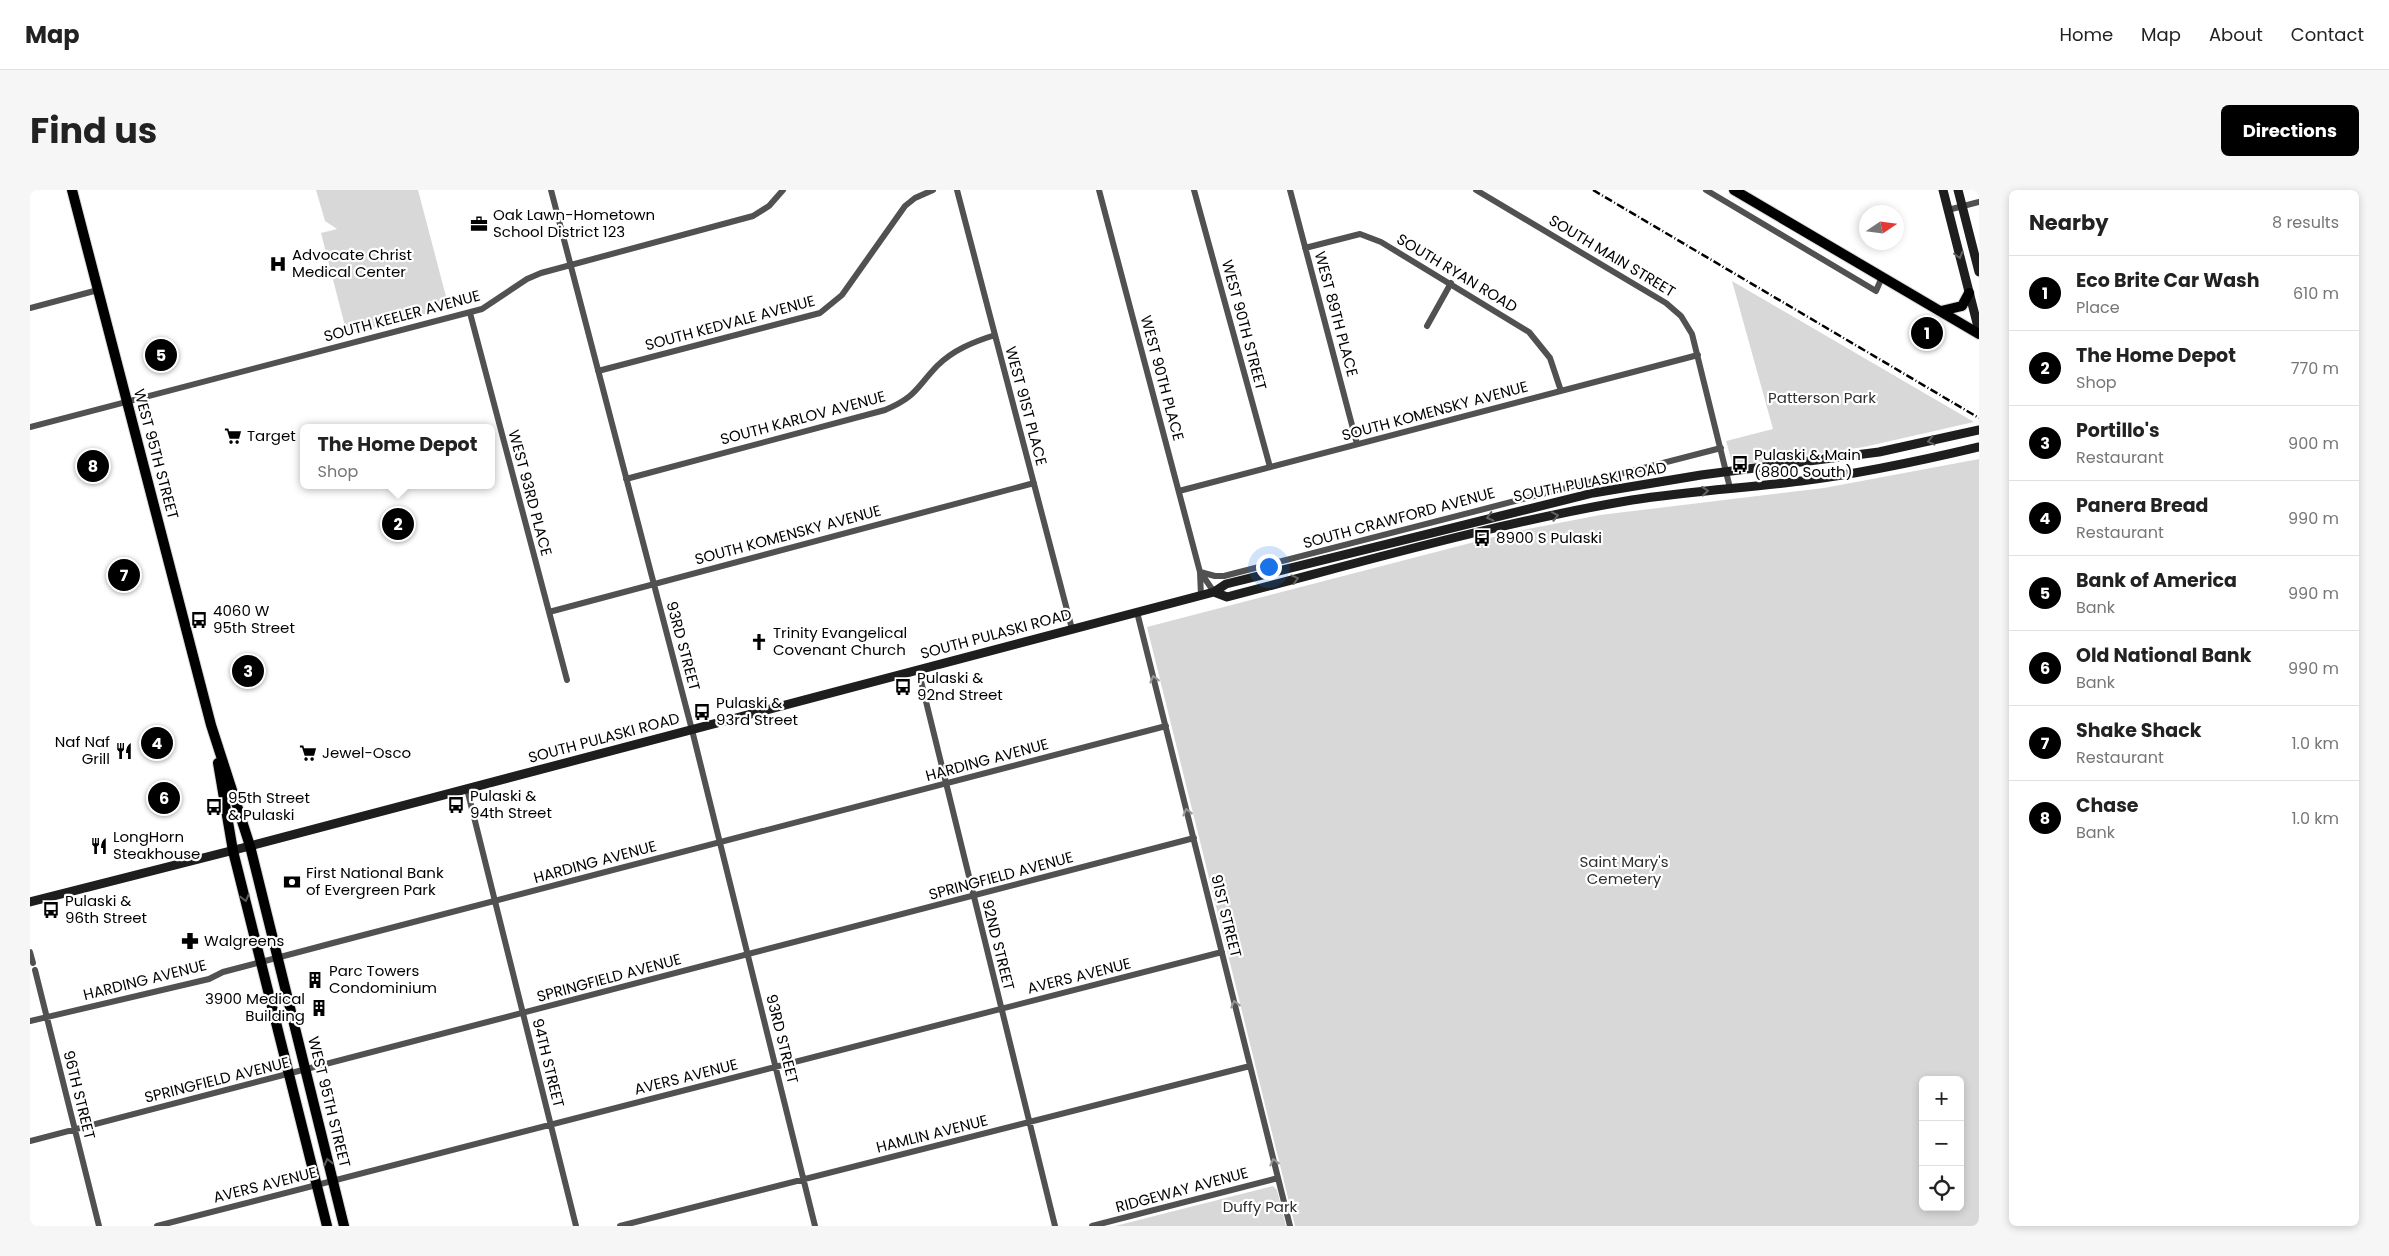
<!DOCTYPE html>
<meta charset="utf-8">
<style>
:root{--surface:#fff;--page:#f6f6f6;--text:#222;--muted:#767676;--line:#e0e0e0;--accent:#000}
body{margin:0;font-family:Poppins,sans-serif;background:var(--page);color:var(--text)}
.controls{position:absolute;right:15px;bottom:15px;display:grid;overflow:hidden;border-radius:8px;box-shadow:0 2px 8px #0003}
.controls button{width:45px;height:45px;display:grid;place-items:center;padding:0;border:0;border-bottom:1px solid var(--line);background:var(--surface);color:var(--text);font:25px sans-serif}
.compass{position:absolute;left:1829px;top:15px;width:45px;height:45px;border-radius:50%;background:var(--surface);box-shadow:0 2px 8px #0003;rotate:77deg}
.you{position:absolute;left:1238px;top:376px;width:18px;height:18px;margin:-12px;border:4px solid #fff;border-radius:50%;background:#1a73e8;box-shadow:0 0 0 8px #1a73e833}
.badge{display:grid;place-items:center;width:32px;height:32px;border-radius:50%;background:var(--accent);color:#fff;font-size:16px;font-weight:700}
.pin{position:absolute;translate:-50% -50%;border:2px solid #fff;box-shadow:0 1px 5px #0006}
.popup{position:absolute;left:270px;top:234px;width:195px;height:65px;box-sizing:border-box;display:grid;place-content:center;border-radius:8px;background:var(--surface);filter:drop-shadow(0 1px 4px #0005);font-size:16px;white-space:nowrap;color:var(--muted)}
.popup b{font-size:19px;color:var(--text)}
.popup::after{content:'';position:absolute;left:50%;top:100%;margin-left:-10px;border:10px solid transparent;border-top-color:var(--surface)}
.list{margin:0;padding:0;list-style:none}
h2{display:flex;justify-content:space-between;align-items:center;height:65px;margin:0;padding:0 20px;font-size:21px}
h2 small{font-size:16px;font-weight:400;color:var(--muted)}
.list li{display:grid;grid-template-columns:32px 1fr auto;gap:15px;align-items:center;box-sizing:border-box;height:75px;padding:0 20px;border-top:1px solid var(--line)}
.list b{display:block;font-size:19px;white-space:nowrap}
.list p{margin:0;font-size:16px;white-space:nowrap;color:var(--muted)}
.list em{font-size:16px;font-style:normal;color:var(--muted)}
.icon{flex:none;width:28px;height:28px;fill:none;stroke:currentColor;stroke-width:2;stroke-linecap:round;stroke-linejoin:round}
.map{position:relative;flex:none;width:1949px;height:1036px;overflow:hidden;border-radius:8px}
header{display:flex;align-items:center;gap:30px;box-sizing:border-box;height:70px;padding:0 25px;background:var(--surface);border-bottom:1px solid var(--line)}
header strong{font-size:24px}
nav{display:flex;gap:28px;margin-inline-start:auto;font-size:18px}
.intro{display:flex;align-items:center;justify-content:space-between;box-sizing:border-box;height:120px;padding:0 30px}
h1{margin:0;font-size:35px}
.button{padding:12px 22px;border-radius:8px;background:var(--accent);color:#fff;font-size:18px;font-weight:700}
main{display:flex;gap:30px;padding:0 30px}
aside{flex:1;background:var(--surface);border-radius:8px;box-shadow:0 2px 8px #0003}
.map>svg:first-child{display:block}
</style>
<header>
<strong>Map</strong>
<nav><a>Home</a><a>Map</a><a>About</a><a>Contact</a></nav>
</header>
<div class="intro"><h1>Find us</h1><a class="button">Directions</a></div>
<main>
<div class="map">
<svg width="1949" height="1036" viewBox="0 0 1949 1036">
<rect width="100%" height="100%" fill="#fff"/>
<path fill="#d8d8d8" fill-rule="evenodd" d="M286,0H388L419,118L317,144L291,43L307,39L295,31Z
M1702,91L1944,232L1834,257L1703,276L1696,251L1743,239Z
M1949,269V1036H1265L1117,437L1483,342L1570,325L1794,298ZM1893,890H1930V1017H1893Z
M1243,996L1247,1000L1256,1036H1085Z"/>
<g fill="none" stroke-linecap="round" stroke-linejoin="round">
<g stroke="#dbdbdb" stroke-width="12">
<path id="primary" d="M42,0L181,535L220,656L314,1036
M1704,0L1949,144
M1911,121L1932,116L1939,103
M188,573L203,661L297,1036"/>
</g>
<path stroke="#515151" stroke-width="6" d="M521,0L662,540L785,1036
M927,0L1042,439
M1069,0L1170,382L1171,406
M1164,0L1240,277
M1260,0L1327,254
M1446,0L1636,113L1651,126L1662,144L1700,298
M1676,0L1846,101L1852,87
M1918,20L1949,12
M1275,58L1330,44L1351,52L1499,142L1520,168L1531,201
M0,118L68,100
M440,123L537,490
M1397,136L1421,93
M568,181L790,123L812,105L875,16L885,8L903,0
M0,237L452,119L497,89L511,83L723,26L739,16L753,0
M596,289L855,220C886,207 886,198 907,176C923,160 943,152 965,145
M1149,301L1668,165
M1170,382L1185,386H1194L1691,258
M1171,383L1184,402
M519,422L1004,293
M1107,422L1260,1036
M888,479L1025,1036
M437,599L546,1036
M0,762L3,773
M5,780L69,1036
M0,831L179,789L193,782L303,753L1136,536
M0,951L1164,648
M127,1036L1192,762
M590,1036L1220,876
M1062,1036L1248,988"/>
<path stroke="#1e1e1e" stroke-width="9" d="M1913,0L1949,141
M1928,0L1949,82
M1184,402L1197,407C1332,372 1466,333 1602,310C1658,301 1715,298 1771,291C1831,284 1890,271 1949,257
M0,712L220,656L1184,402L1196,394L1563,303L1671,285L1849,262L1949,240"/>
<use href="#primary" stroke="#000" stroke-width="10"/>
<path stroke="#000" stroke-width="2.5" stroke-dasharray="8 2.5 1 2.5" stroke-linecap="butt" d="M1563,0L1949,228"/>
</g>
<defs><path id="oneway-chevron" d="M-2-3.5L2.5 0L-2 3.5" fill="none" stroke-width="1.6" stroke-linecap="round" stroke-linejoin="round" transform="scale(1.25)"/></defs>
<g stroke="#626262">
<use href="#oneway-chevron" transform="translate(1929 65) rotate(75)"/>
<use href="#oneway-chevron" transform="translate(1901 251) rotate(167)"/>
<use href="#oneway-chevron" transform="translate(1675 301) rotate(-5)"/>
<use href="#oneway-chevron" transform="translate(1525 326) rotate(-11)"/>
<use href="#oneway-chevron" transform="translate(1460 327) rotate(166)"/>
<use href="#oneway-chevron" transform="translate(1265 389) rotate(-15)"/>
</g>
<g stroke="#979797">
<use href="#oneway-chevron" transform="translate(1124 489) rotate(-104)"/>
<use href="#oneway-chevron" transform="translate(1157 622) rotate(-104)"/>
<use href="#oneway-chevron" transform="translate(1205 814) rotate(-104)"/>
<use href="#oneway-chevron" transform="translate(1244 972) rotate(-104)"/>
</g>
<g stroke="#595959">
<use href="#oneway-chevron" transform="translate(215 708) rotate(76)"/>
<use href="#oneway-chevron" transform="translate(298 972) rotate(-104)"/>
</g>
<defs>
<g id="office-bare" transform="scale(1.35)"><path d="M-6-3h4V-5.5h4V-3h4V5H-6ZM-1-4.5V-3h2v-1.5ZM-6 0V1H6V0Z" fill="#000" stroke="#fff" stroke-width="2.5" paint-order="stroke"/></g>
<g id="hospital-bare" transform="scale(1.35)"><path d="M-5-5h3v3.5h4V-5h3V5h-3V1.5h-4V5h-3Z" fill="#000" stroke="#fff" stroke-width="2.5" paint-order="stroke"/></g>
<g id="supermarket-bare" transform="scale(1.35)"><path d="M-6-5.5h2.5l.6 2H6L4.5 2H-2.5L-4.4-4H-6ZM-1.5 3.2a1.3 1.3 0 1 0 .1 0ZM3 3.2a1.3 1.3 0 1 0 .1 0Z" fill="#000" stroke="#fff" stroke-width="2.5" paint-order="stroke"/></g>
<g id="bus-bare" transform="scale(1.35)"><path d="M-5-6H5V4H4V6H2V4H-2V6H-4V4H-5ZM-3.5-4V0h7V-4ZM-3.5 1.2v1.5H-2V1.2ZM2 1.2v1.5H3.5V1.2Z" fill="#000" stroke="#fff" stroke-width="2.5" paint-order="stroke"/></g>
<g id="church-bare" transform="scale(1.35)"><path d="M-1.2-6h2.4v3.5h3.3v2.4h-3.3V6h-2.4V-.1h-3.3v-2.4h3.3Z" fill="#000" stroke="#fff" stroke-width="2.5" paint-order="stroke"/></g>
<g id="restaurant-bare" transform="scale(1.35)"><path d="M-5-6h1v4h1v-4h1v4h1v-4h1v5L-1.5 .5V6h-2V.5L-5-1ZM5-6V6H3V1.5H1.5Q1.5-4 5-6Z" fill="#000" stroke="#fff" stroke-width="2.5" paint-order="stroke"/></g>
<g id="bank-bare" transform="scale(1.35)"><path d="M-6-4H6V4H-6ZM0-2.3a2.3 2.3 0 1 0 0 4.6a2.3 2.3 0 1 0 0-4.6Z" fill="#000" stroke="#fff" stroke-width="2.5" paint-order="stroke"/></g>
<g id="pharmacy-bare" transform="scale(1.35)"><path d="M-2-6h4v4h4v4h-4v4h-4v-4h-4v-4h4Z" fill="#000" stroke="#fff" stroke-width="2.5" paint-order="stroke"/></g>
<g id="building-bare" transform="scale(1.35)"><path d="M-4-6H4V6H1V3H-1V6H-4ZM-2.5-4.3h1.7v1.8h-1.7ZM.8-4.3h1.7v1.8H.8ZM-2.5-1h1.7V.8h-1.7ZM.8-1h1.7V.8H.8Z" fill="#000" stroke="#fff" stroke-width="2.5" paint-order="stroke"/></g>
</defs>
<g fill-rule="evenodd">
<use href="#office-bare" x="449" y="34"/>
<use href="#hospital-bare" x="248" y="74"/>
<use href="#supermarket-bare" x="203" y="246"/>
<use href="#bus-bare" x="1710" y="274"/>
<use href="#bus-bare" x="1452" y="348"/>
<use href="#bus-bare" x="169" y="430"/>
<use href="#church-bare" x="729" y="452"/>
<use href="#bus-bare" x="873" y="497"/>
<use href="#bus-bare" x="672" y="522"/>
<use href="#restaurant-bare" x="94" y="561"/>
<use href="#supermarket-bare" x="278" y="563"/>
<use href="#bus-bare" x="426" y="615"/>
<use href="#bus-bare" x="184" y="617"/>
<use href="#restaurant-bare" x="69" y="656"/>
<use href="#bank-bare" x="262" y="692"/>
<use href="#bus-bare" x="21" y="720"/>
<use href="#pharmacy-bare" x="160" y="751"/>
<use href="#building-bare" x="285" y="790"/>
<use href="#building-bare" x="289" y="818"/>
</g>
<g text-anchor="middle" stroke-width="4.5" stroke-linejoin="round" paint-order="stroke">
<g font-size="15" fill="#000" stroke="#fff" text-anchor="start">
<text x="463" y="30">Oak Lawn-Hometown<tspan x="463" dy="17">School District 123</tspan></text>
<text x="262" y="70">Advocate Christ<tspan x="262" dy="17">Medical Center</tspan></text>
<text x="217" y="251">Target</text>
<text x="1724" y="270">Pulaski &amp; Main<tspan x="1724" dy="17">(8800 South)</tspan></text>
<text x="1466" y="353">8900 S Pulaski</text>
<text x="183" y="426">4060 W<tspan x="183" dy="17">95th Street</tspan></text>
<text x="743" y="448">Trinity Evangelical<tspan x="743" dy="17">Covenant Church</tspan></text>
<text x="887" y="493">Pulaski &amp;<tspan x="887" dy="17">92nd Street</tspan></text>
<text x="686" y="518">Pulaski &amp;<tspan x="686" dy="17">93rd Street</tspan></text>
<text x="80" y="557" text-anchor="end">Naf Naf<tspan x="80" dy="17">Grill</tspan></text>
<text x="292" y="568">Jewel-Osco</text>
<text x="440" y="611">Pulaski &amp;<tspan x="440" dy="17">94th Street</tspan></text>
<text x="198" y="613">95th Street<tspan x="198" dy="17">&amp; Pulaski</tspan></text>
<text x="83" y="652">LongHorn<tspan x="83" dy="17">Steakhouse</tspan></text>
<text x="276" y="688">First National Bank<tspan x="276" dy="17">of Evergreen Park</tspan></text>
<text x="35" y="716">Pulaski &amp;<tspan x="35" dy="17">96th Street</tspan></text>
<text x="174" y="756">Walgreens</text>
<text x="299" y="786">Parc Towers<tspan x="299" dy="17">Condominium</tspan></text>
<text x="275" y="814" text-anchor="end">3900 Medical<tspan x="275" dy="17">Building</tspan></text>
</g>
<g font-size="15" fill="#000" stroke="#fff">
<text transform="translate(1582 66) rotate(31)" y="5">SOUTH MAIN STREET</text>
<text transform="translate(1427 83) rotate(31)" y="5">SOUTH RYAN ROAD</text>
<text transform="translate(1306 124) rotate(75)" y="5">WEST 89TH PLACE</text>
<text transform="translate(372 126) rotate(-15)" y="5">SOUTH KEELER AVENUE</text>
<text transform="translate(700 133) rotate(-15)" y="5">SOUTH KEDVALE AVENUE</text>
<text transform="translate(1214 135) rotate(75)" y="5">WEST 90TH STREET</text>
<text transform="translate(1132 188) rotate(75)" y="5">WEST 90TH PLACE</text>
<text transform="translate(996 216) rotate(75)" y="5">WEST 91ST PLACE</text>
<text transform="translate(1405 221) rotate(-15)" y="5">SOUTH KOMENSKY AVENUE</text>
<text transform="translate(773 228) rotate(-15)" y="5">SOUTH KARLOV AVENUE</text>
<text transform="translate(126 264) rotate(75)" y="5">WEST 95TH STREET</text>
<text transform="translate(1560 292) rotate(-11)" y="5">SOUTH PULASKI ROAD</text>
<text transform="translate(500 303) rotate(75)" y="5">WEST 93RD PLACE</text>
<text transform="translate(1369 328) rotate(-15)" y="5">SOUTH CRAWFORD AVENUE</text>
<text transform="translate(758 345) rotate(-15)" y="5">SOUTH KOMENSKY AVENUE</text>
<text transform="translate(966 444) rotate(-15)" y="5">SOUTH PULASKI ROAD</text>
<text transform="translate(653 456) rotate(75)" y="5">93RD STREET</text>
<text transform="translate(574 548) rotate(-15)" y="5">SOUTH PULASKI ROAD</text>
<text transform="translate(957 570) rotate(-15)" y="5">HARDING AVENUE</text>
<text transform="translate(565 672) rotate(-15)" y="5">HARDING AVENUE</text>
<text transform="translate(971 686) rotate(-15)" y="5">SPRINGFIELD AVENUE</text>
<text transform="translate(1196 726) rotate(76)" y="5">91ST STREET</text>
<text transform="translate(968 755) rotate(76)" y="5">92ND STREET</text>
<text transform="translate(1049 786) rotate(-14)" y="5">AVERS AVENUE</text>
<text transform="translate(579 788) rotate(-15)" y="5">SPRINGFIELD AVENUE</text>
<text transform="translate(115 790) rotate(-14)" y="5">HARDING AVENUE</text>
<text transform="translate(752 849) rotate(76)" y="5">93RD STREET</text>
<text transform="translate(518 873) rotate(76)" y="5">94TH STREET</text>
<text transform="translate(656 887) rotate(-14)" y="5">AVERS AVENUE</text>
<text transform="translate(187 890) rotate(-14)" y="5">SPRINGFIELD AVENUE</text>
<text transform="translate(49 905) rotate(76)" y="5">96TH STREET</text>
<text transform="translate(299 912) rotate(76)" y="5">WEST 95TH STREET</text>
<text transform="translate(902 944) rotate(-14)" y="5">HAMLIN AVENUE</text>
<text transform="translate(235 995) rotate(-14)" y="5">AVERS AVENUE</text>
<text transform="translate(1152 1000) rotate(-15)" y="5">RIDGEWAY AVENUE</text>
</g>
<g font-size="15" fill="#2f2f2f" stroke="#fff">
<text x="1792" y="213">Patterson Park</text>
<text x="1594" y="677">Saint Mary's<tspan x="1594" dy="17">Cemetery</tspan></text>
<text x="1230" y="1022">Duffy Park</text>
</g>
</g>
</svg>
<div class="controls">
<button>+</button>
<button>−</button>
<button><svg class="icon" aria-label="locate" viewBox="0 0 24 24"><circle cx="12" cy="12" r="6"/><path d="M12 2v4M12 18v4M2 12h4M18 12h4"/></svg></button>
</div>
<svg class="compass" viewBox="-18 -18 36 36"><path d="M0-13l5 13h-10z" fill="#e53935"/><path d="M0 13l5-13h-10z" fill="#767676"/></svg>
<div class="you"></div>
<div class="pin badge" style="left:1897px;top:143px">1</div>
<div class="pin badge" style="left:368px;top:334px">2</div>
<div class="popup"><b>The Home Depot</b>Shop</div>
<div class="pin badge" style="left:218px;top:481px">3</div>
<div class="pin badge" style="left:127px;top:553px">4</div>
<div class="pin badge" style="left:131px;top:165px">5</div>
<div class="pin badge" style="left:134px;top:608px">6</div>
<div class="pin badge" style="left:94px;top:385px">7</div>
<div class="pin badge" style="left:63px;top:276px">8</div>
</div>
<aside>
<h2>Nearby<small>8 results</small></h2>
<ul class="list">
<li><span class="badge">1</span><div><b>Eco Brite Car Wash</b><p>Place</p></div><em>610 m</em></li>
<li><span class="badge">2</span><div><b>The Home Depot</b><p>Shop</p></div><em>770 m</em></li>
<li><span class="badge">3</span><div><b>Portillo's</b><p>Restaurant</p></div><em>900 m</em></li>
<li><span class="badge">4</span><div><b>Panera Bread</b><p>Restaurant</p></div><em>990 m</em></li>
<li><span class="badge">5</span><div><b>Bank of America</b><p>Bank</p></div><em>990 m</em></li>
<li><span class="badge">6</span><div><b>Old National Bank</b><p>Bank</p></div><em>990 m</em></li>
<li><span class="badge">7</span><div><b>Shake Shack</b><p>Restaurant</p></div><em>1.0 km</em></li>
<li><span class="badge">8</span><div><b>Chase</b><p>Bank</p></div><em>1.0 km</em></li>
</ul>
</aside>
</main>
